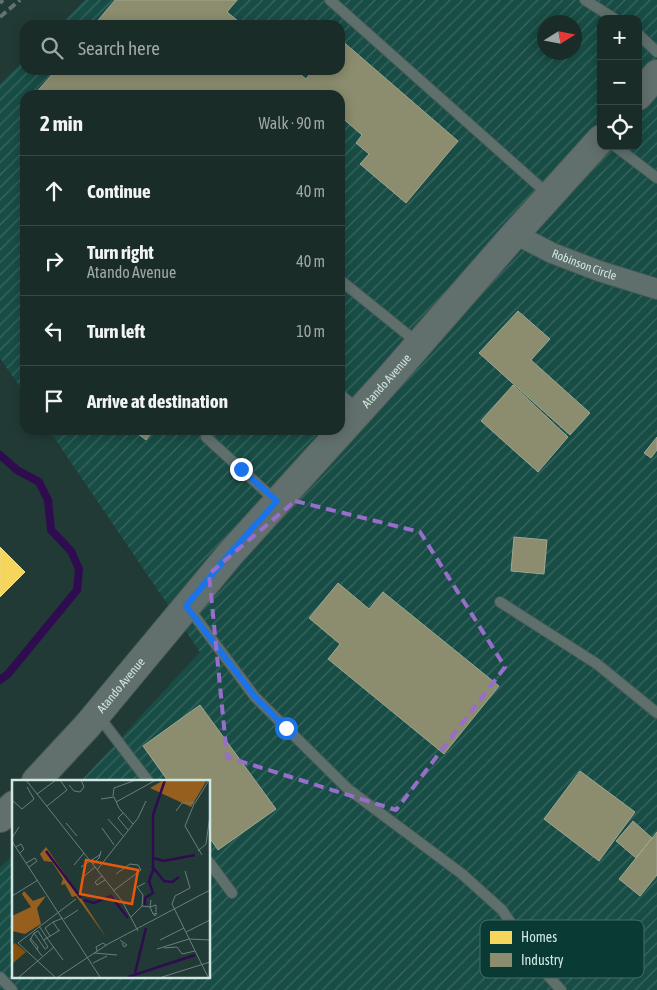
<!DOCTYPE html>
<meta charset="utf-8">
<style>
:root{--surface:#1a2c28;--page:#273834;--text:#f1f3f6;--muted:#9fa7a8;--line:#384845}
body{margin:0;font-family:"Asap Condensed",sans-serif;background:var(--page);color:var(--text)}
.controls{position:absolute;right:15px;top:15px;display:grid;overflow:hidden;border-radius:10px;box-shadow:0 2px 12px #0003}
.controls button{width:45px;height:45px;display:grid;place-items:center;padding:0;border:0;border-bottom:1px solid var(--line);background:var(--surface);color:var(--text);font:25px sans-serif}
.compass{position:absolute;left:537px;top:15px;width:45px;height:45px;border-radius:50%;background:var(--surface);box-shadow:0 2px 12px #0003;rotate:79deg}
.stop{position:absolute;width:15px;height:15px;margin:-11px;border:4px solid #1a73e8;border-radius:50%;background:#fff}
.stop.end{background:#1a73e8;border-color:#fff;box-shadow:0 1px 5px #0008}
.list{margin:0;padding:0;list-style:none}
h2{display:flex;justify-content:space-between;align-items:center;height:65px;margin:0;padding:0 20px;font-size:21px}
h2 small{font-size:16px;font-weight:400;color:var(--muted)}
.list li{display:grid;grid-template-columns:32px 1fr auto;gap:15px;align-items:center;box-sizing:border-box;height:70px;padding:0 20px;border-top:1px solid var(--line)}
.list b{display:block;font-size:19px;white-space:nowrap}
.list p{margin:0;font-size:16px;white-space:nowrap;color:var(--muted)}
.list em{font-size:16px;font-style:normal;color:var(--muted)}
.icon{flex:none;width:28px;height:28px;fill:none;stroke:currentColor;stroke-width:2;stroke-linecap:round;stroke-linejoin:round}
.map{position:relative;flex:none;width:657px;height:990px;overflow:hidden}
.search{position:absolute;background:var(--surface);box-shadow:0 2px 12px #0003;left:20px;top:20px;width:325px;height:55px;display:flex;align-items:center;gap:12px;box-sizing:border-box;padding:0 18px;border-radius:15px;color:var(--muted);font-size:19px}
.panel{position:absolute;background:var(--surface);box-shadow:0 2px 12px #0003;left:20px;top:90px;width:325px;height:345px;border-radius:15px}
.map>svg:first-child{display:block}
</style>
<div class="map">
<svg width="657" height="990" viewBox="0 0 657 990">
<defs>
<pattern id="industrial-furrows" width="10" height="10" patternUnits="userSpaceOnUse" patternTransform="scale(1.25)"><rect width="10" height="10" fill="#184d46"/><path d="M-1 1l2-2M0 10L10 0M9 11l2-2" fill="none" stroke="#396760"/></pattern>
</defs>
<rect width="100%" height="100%" fill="#223a36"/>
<path fill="url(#industrial-furrows)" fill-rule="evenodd" d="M85,0H657V990H0V867L14,854V976H209V781H81L200,652L49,430H340V95H25V394L0,358V84L25,59V70H340V25H60ZM601,19H638V146H601ZM544,22H574V52H544Z"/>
<path fill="#f6d55c" stroke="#ebda84" d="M0,547L25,572L0,597Z"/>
<path fill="#8c8c6e" stroke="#a0a791" d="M115,0H237L227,12L243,25H94Z
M340,39L458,141L406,203L360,164L369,154L356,143L362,135L340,116V95H34L56,70H295L306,79L313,70H340Z
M518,311L550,339L531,360L590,413L570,435L479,353Z
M513,385L568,437L538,472L481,421Z
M133,430H154L146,440Z
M657,437V450L651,458L644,453Z
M514,537L547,540L544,574L511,571Z
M338,583L369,609L383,592L499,686L444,754L328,659L340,644L309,618Z
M200,705L276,809L218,850L209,837V781H168L143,746Z
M580,771L635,812L599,861L544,819Z
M633,821L652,838L636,858L616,841Z
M657,832V875L640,896L619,879Z"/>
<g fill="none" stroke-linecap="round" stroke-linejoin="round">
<path stroke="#2e0c4f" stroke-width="8" d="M0,455L17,470L39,482L48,500L51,530L71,551L79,569L77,590L8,674L0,680"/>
<g stroke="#455855" stroke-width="12">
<path id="service" d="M330,0L549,195
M585,0L615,19
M638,34L657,52
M615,146L657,178
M340,280L418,343
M340,394L358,410
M206,437L276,501
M500,602L597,664L657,713
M187,606L255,697L348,789L462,874L502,910L544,971L561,990
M97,714L148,781
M209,862L232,893
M0,977L12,990"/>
</g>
<g stroke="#455855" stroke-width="22">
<g id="minor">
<path id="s1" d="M515,234L552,253L599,271L657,289"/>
</g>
</g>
<g stroke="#455855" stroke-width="30">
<g id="secondary">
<path d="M638,96L657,74"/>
<path id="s2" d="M36,781L88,725L231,553L385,383L515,234L601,139"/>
<path d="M0,818L14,805"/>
</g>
</g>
<use href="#service" stroke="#5e6f6c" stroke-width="10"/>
<use href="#minor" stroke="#5e6f6c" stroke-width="20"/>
<use href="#secondary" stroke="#62706d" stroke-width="28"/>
<path stroke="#627370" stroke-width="4" stroke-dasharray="8 4" stroke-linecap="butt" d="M0,3L3,0
M0,17L20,0"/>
</g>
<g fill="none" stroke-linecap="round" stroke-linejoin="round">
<path stroke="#1a73e8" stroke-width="6" d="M241,469L277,501L230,553L186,606L255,697L286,728"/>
</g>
<path fill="none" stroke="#996dcb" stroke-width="4" stroke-dasharray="10 6" stroke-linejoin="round" d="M295,501L420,532L505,667L396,810L227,757L209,574Z"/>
<g text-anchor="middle" stroke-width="5" stroke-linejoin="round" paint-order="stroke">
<g font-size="12" fill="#d0e7e2" stroke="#0a3a34">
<text dy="4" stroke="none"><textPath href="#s1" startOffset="76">Robinson Circle</textPath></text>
<text dy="4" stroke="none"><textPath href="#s2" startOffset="532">Atando Avenue</textPath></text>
<text dy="4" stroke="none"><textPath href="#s2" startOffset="128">Atando Avenue</textPath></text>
</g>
</g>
<g transform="translate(12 780)">
<rect width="198" height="198" fill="#223a36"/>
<path d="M3,163L14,172L0,184V166Z" fill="#84500b"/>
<path d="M152,0H195L179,27L138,8ZM34,67L61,106L94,157L64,116L60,117L53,104L49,105L51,99L40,82L32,81L28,74ZM12,111L21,121L34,116L25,128L29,144L13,154L0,151V136L19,127L10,114Z" fill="#975f1e"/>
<path fill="none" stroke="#2e0c4f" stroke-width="2.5" d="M34,71L69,118M141,78L152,81L183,75M140,86L152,101L160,102L167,97M72,120L82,123L99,116L116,138M133,125V118L141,113L137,101L141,90V35L153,0M123,193L134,148M116,197L183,175"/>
<path fill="none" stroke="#687f7b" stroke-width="1" d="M14,0L110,121L126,151M57,5L62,11L68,12L72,7L69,0M25,14L44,0M101,16L102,8L124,0M89,19L102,17L107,28L121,44M0,20L10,29L22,19L15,7M104,22L144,0M182,24L173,46L190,75M35,26L55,10L48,0M164,31L170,23H183L197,0M111,33L106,38L116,50M96,39L111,56M54,43L65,56M7,47L0,58L1,63L88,197M90,48L102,65M4,67L9,64L12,69L8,73M186,71L194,64L198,35M14,83L23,78L25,81L17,87M81,84L87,78L89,71M62,85L72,73M69,87L89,74M85,90L126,38L134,21M173,91L178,108L163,116L160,124L196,197M90,96L83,102L85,105L93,100M70,98L83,87M101,111L129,90L126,85L118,84L104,94M0,116L26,100M139,120L138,127L144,125V132M130,126L131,115L125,107L133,103M119,137L130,126L138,127L141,134L143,136L145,133L141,134M52,139L66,130M27,146L35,158L48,150M26,151L36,167L33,169L22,153ZM47,151L41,142L51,138M174,152L198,140M22,153L18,160L30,176M38,156L33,148L41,142M18,158L26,167L25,170M32,160L35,158L51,180M108,160L115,165L112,167L110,163M148,160L172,148M152,168L165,167L170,174L183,171M145,169L177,159L198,160M85,171L84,167L91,163L94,165M82,173L105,175M81,183L95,176M7,197L42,167M43,197L6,163L64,119M46,197L96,164L198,110M150,197L198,182"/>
<path fill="#e8590c" fill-opacity="0.15" stroke="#e8590c" stroke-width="2.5" d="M74,80L126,90L120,124L68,114Z"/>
<rect width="198" height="198" fill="none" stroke="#d0e7e2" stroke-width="2.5"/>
</g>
<rect x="480" y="920" width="164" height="58" rx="8" fill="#0a3a34" stroke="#456e68" stroke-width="1"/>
<rect x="490" y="931" width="22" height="13" fill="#f6d55c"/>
<rect x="490" y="953" width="22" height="14" fill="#8c8c6e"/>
<g font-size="14" fill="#d0e7e2">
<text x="521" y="942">Homes</text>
<text x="521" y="965">Industry</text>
</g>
</svg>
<div class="controls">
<button>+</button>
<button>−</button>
<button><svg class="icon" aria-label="locate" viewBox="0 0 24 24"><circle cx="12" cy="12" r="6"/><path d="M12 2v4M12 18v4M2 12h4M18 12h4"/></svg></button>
</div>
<svg class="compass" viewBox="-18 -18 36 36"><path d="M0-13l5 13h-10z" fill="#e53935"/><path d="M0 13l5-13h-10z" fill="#9fa7a8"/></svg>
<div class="stop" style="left:286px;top:728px"></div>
<div class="stop end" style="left:241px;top:469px"></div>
<div class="search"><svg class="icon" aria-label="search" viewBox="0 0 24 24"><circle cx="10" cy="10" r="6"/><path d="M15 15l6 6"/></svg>Search here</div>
<section class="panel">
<h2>2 min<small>Walk · 90 m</small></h2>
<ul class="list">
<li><svg class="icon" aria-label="ahead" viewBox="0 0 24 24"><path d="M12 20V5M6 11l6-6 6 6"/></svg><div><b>Continue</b></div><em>40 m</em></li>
<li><svg class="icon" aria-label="right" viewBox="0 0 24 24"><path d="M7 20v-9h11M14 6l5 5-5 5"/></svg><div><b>Turn right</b><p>Atando Avenue</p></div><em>40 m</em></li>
<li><svg class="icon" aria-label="left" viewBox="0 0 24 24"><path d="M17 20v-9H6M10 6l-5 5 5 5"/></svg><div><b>Turn left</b></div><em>10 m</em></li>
<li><svg class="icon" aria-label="arrive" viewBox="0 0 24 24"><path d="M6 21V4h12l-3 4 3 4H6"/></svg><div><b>Arrive at destination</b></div></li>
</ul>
</section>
</div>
